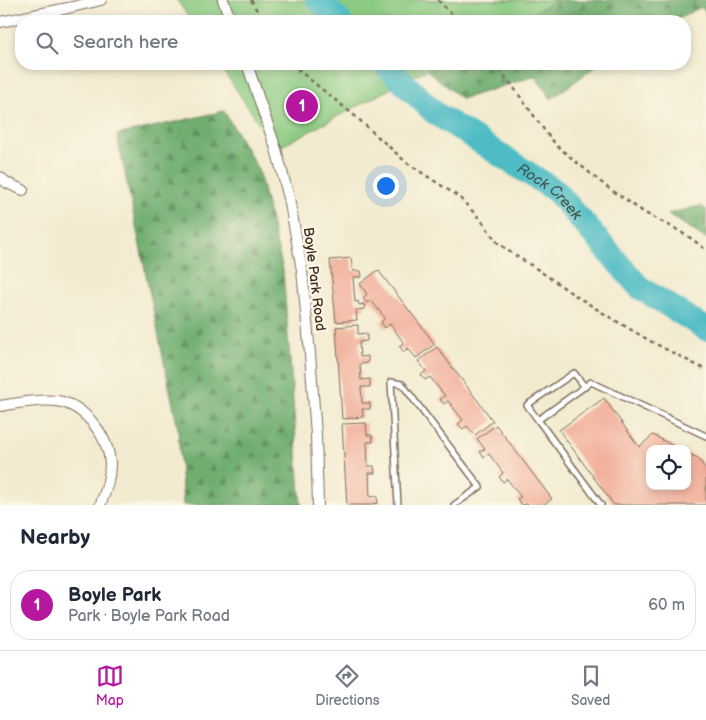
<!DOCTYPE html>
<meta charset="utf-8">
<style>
:root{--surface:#fff;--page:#f6f6f7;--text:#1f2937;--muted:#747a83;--line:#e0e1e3;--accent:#b5179e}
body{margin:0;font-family:"Balsamiq Sans",sans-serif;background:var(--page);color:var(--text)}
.controls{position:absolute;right:15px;bottom:15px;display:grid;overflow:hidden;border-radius:10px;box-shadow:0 2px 8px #0003}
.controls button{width:45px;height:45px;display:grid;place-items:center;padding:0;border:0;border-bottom:1px solid var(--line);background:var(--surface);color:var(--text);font:25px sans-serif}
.you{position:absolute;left:385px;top:185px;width:18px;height:18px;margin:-12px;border:4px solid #fff;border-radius:50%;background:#1a73e8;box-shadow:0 0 0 8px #1a73e833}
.badge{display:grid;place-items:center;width:32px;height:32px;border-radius:50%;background:var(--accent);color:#fff;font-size:16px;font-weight:700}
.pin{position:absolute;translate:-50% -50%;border:2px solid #fff;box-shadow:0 1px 5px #0006}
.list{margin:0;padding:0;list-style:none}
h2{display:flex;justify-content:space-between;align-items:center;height:65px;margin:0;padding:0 20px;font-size:21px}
h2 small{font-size:16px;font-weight:400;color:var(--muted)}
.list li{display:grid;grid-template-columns:32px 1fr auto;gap:15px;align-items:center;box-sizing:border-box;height:70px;margin:0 10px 10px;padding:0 10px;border:1px solid var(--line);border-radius:20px}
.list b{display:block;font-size:19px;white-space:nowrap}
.list p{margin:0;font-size:16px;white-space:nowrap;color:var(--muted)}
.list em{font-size:16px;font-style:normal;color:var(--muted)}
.icon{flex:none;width:28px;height:28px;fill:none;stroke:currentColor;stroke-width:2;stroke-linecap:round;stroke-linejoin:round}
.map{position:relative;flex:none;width:706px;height:505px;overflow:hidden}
.search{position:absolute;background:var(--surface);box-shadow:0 2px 8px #0003;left:15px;right:15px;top:15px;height:55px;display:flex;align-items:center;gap:12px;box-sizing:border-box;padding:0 18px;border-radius:20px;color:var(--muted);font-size:19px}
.sheet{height:145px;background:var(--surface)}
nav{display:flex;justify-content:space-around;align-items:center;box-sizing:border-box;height:70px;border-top:1px solid var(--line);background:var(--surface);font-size:14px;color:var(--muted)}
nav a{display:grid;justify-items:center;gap:2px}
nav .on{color:var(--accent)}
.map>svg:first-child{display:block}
</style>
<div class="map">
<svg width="706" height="505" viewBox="0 0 706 505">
<defs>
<pattern id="forest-firs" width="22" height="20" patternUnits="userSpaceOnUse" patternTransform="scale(1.25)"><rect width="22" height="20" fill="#70ae6f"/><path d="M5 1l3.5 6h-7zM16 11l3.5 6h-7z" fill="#5d8e5b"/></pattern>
</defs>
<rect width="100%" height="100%" fill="#fcf5e5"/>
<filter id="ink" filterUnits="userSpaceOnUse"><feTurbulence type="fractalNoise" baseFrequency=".02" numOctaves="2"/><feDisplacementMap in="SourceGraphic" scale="10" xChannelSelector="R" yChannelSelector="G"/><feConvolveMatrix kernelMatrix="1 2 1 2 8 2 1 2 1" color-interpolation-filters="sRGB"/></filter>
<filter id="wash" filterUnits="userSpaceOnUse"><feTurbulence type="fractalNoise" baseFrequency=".0096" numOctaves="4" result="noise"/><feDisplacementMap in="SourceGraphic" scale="20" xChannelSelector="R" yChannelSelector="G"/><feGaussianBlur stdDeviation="1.12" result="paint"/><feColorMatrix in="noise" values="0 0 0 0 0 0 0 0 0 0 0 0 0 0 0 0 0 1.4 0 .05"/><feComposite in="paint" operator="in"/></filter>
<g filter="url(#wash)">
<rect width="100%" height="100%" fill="#f3ebd0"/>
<path fill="url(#forest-firs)" stroke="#566c46" d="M345,0H706V13L701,7L674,21H370Z
M420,64H599L551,99L535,76L462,99Z
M224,111L258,169L283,270L301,505H183L178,429L117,135Z
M700,206L706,209V239L668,214Z"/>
<path fill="#8bca81" stroke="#637a50" d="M177,0H557L517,21H191Z
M219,64H437L276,149Z"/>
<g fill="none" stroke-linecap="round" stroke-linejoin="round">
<g stroke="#4dbcc4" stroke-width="24">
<path d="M318,0L340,21"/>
<path id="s1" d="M384,64L435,113L556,191L639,287L706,329"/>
</g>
</g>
<g id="blocks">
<path fill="#f1ab96" d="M351,258L353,271H361L362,277H353L355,302L358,301L359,305L364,304L365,309L356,310L357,320L336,322L330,260Z
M378,270L435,344L416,358L408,348L404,352L399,346L404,343L390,324L385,328L381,322L385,318L371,300L367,303L363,298L367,294L360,284Z
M358,325V334L367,333V341L359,342L360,357L368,356V363L360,364L361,380L370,379V387H361L362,403H370V409H362L363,417L342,419L336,327Z
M437,347L493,421L475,435L467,426L463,429L458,424L463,420L448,401L444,404L440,399L445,396L430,377L425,380L421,375L426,371L418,361Z
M604,398L639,447L653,435L679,449H650V486H687V453L698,458L706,470V505H614L559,430Z
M366,423L367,435H372L373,442H367L368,466H374L375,473H369L370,497L377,496L378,503L371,504V505H347L342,424Z
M496,425L552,499L543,505H528L527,504L522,505L517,499L521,497L507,479L503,482L499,477L503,473L489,454L484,457L480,452L485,449L477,439Z"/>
</g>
</g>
<g filter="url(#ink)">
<use href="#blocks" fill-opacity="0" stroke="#7b6e5c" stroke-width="1"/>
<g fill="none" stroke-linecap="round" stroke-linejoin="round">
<g stroke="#7b6e5c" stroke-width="8">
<path id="service" d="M538,420L527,405L574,373L585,387
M398,505L391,382L402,384L480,487L454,505
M601,505L538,420L591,382L706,436"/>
</g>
<g stroke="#7b6e5c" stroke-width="12">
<path id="minor" d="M223,0L231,21
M0,22L68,8L101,0
M247,64L276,149L289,198L302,270L310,354L316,435L318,505
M0,177L7,183L23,190
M0,406C18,403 39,399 57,401C85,405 109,437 110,464C110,479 106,492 100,505"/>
</g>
<path stroke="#7b6e5c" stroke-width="2.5" stroke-dasharray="4 4" stroke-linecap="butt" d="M251,0L263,21
M438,0L458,21
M291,64L355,116L407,163L459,197L481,220L497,242L510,252L537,269L573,294L611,318L652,342L706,370
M493,64L511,84L547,134L558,147L607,187L645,213L676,229L692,239L706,250"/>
<use href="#service" stroke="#fff" stroke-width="5"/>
<use href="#minor" stroke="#fff" stroke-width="10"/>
</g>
</g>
<g text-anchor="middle" stroke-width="5" stroke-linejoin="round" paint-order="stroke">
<g font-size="14" fill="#3b2a1e" stroke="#fcf5e5">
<text transform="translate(315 279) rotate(83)" y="5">Boyle Park Road</text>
</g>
<g font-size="15" font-style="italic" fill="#415d58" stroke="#fcf5e5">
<text dy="5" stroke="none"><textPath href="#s1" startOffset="210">Rock Creek</textPath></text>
</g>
</g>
</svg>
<div class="controls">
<button><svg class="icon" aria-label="locate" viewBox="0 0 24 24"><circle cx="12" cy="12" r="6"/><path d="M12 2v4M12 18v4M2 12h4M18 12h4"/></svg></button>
</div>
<div class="you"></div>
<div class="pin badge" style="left:302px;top:106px">1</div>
<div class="search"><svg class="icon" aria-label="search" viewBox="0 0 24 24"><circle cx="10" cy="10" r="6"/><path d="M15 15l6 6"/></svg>Search here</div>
</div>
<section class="sheet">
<h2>Nearby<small></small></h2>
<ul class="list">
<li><span class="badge">1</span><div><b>Boyle Park</b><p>Park · Boyle Park Road</p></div><em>60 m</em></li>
</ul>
</section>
<nav>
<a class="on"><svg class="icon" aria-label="map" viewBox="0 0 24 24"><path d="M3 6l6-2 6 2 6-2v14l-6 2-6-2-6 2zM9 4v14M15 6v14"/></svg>Map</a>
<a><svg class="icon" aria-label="directions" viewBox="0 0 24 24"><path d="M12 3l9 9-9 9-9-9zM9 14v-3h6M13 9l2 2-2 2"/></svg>Directions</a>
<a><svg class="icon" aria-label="saved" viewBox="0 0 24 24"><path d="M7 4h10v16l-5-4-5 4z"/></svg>Saved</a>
</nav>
